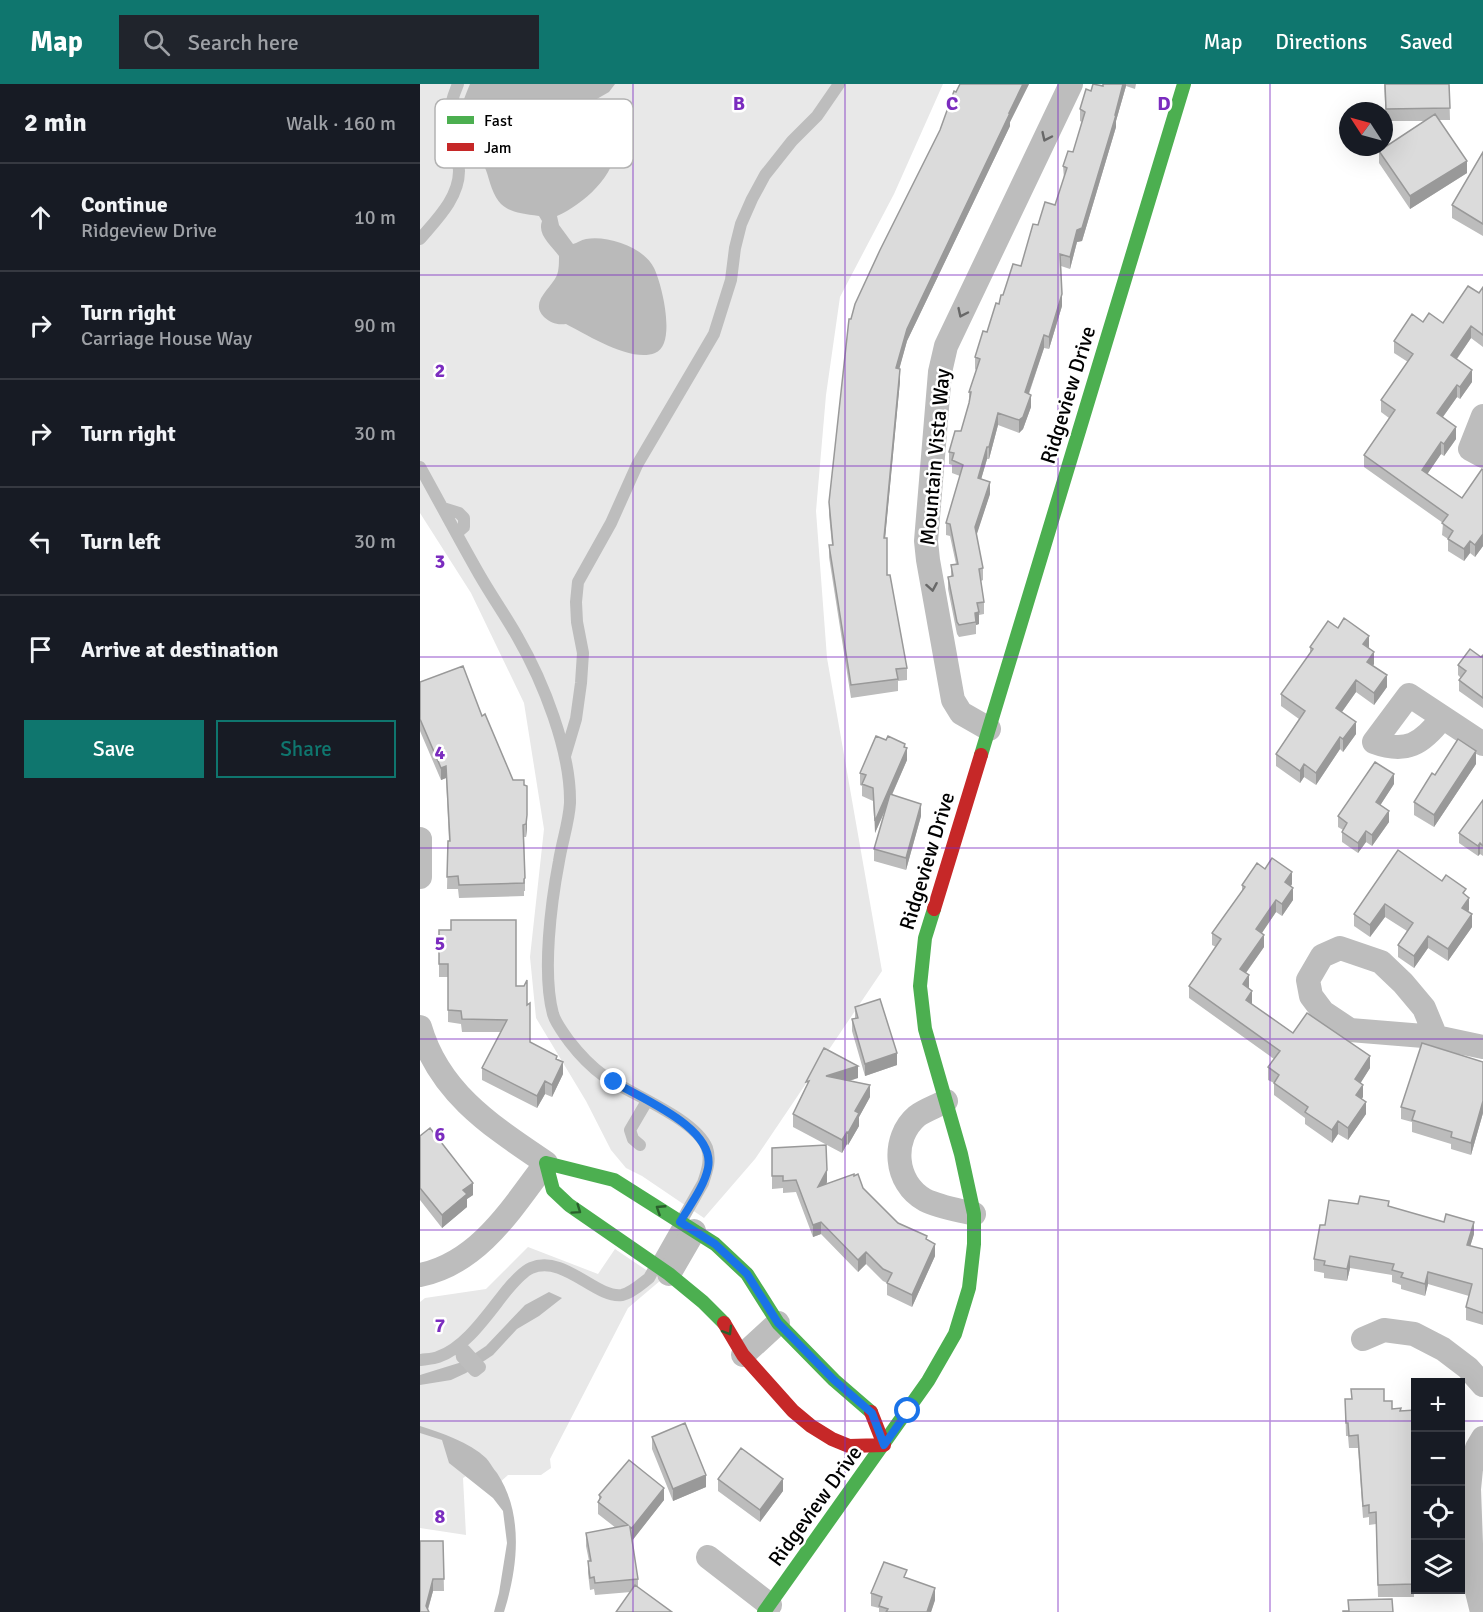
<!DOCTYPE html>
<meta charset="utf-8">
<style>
:root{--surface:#171b24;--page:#20242c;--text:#f1f3f6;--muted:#9ea1a6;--line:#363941;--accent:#0f766e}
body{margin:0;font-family:Signika,sans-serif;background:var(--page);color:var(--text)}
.controls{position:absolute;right:18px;bottom:18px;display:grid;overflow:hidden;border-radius:0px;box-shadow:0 6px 24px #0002}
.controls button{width:54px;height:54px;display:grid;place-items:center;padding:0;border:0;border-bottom:2px solid var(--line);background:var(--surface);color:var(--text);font:30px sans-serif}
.compass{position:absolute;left:919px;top:18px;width:54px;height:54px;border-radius:50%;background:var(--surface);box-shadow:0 6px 24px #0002;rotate:306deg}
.stop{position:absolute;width:18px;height:18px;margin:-14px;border:4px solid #1a73e8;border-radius:50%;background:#fff}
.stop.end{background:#1a73e8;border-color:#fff;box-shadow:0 2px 6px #0008}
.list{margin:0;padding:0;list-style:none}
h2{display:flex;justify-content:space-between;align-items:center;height:78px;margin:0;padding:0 24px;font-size:26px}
h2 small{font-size:20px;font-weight:400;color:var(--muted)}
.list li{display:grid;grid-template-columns:39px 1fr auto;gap:18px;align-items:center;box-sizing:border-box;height:108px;padding:0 24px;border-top:2px solid var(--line)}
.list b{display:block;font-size:22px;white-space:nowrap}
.list p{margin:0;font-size:20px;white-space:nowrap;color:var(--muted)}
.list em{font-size:20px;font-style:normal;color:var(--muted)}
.actions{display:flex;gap:12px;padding:18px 24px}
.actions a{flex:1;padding:14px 0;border:2px solid var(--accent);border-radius:0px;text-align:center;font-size:21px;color:var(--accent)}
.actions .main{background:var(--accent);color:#fff}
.icon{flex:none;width:33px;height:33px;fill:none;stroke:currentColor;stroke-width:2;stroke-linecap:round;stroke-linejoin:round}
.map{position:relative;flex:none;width:1063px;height:1528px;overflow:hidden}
header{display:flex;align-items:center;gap:36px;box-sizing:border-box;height:84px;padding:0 30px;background:var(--accent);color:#fff}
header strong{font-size:28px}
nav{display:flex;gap:33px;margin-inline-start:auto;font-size:21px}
.search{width:420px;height:54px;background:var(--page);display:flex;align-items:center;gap:15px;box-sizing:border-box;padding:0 21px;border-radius:0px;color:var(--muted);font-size:22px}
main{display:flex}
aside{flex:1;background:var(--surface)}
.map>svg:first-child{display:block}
</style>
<header>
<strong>Map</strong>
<div class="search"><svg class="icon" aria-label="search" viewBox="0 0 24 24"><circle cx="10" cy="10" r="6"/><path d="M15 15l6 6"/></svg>Search here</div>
<nav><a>Map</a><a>Directions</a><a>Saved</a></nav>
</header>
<main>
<aside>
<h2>2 min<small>Walk · 160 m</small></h2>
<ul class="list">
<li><svg class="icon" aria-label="ahead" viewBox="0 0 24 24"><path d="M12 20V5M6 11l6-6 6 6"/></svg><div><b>Continue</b><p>Ridgeview Drive</p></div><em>10 m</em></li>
<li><svg class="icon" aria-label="right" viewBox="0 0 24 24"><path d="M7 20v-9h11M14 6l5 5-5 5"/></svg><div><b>Turn right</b><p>Carriage House Way</p></div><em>90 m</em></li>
<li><svg class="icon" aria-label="right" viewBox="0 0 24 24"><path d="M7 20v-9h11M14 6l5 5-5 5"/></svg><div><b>Turn right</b></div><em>30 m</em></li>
<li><svg class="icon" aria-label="left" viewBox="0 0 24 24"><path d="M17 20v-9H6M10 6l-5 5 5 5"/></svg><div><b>Turn left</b></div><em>30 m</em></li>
<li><svg class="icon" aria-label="arrive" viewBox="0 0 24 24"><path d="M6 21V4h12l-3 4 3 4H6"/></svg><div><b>Arrive at destination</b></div></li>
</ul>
<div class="actions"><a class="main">Save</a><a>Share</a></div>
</aside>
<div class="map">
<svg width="1063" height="1528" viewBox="0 0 1063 1528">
<rect width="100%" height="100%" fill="#fff"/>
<path fill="#e8e8e8" d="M0,0H523L474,110L420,213L406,311L396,427L407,574L462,887L335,1075L284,1134L222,1092L206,1084L191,1066L166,1017L116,934L110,873L124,745L104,619L51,509L0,429Z
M108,1163L178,1190L195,1165L241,1196L208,1224L130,1375L131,1384L121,1391H88L68,1409L46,1392L43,1394L46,1451L0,1444V1218L5,1214L66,1205Z"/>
<path fill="#bababa" d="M50,0H195L189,8L175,16C171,34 191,34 195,49C204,85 166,119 137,132L139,141L153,160C157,159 161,156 166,155C187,151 224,163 234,184C242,200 257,261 235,269C212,279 167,251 146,240C136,241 131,239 124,233C109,218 131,205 137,191C139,186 139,178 139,172C131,161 117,151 122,137L119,132C92,128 79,128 70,99C68,93 67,87 64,82C60,73 51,69 45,62C32,43 42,19 50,0Z
M129,1208L142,1214L119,1232L97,1245L73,1271L46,1289L31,1296L0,1301V1291L42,1278L66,1262L105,1221Z
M0,1342C22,1349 49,1358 66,1374C70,1378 73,1385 77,1389C104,1430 98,1483 84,1528H74L79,1509L87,1459L83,1427L73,1414L29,1379L22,1356L0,1349Z"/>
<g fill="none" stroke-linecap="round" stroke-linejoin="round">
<path stroke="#bdbdbd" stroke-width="12" d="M0,155C16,136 39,114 39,87C39,74 32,63 30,51C27,34 31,16 38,0
M0,383C20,419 39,455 59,490C71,511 85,531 97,552C123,597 151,667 150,719C149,738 142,758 139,777C131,819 122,889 133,930C136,940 143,948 149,957C159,970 170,982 184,992C210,1010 276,1035 287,1064C291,1076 287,1087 283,1099L229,1194C221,1200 212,1209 202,1211C176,1215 144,1170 111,1184C102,1188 93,1199 87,1206C69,1228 46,1264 18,1273C13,1275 6,1275 0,1276
M23,424L39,429L44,434V443L37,449
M145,672L156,635L161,599L163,569L157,538L156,518L158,498L191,439L217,381L294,250L311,196L315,164L321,140L332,115L345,91L372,57L397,32L419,0
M220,1061L213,1055L210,1046L227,1017
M40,1261L60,1283L55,1287L42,1273Z"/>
<path stroke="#bdbdbd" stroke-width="24" d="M1063,332L1050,365L1063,372
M1022,634C1002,660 986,670 954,658L989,611L1063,660
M569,645L541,629L533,616L508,476L506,457L520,288L526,262L651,0
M0,755V793
M0,943C19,1009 73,1043 126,1079C92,1124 59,1179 0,1191
M1016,953L1004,924L983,899L961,878L920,864L902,872L888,896L891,912L903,928L930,946L1016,953L1063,963
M526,1017C517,1022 505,1026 497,1032C471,1054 474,1099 505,1116C519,1123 538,1126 554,1130
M249,1190L274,1147
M943,1255L964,1246L994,1250L1023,1265L1048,1284L1063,1301
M323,1271L358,1239
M288,1473L350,1521
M1062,1528L1052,1487L1049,1405L1051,1385L1057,1364L1063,1354"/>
<path stroke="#4caf50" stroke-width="14" d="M561,671L764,0
M126,1079L194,1096L295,1160L327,1190L358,1239L414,1296L451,1328
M126,1079L133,1106L149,1121L249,1190L283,1218L304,1239
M344,1528L508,1297L535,1250L549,1204L554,1160V1130L541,1070L505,945L500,902L505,854L514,825"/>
<path stroke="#c62828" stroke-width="14" d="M514,825L561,671
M304,1239L323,1271L373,1327L391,1342L412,1355L429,1362L464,1361L451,1328"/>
</g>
<path fill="#bcbcbc" d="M540,0H609L590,38V42L487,257L479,285L480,297L465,454L467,491L487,584V596L478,597V607L431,614L409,473V461H412L409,431V418L431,235L520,46Z
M683,0H716L715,5L706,2L696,37V43L662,157L657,158L650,185L641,182L642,222L629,265L624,264L609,310L611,323L603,345L599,349L578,341L569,375H567L561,395L570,410L556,451L563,484V496L561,497L564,518V530L559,531V540L556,541V550L539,553L537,550L528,505V493L531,492V481L536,480L530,452L526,451V439L540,392L532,389V381L529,380V368L541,347L549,320V308L556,286L555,285V273L567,248L579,220L601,182L618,141L635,121L644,95L643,82L653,68L662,38L660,37V25L671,7L683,2Z
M964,0H1029L1030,36H1019L1047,89L990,125L959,79V67L1004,37H966Z
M1063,68V152L1032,134V121Z
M1063,203V263L1051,254L1037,275L1052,298L1040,315L1037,313L1023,333L1036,355L1024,372L1021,370L1007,390L1042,414L1063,386V462L1055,473L1050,469L1044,477L1028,467V455L1022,451L1023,439L944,383V371L969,334L961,328V316L988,278L974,269V257L1003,238L1023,239L1059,209Z
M890,563L949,564L954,580L953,582L967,603L954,621L936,608L922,628L936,650L923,668L920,665L896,701L884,693L880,699L856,682V670L879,635L861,622V610L890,569Z
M1063,571V624L1039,607V596L1041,594L1038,591V581L1061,573Z
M0,598L62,632L107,744L106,753H104L105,794V807H104V812L39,814L38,805H27L28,757H29L26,694L21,696L0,647Z
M485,663L487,676L472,711L501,732L486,786L454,777V765L465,727L455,749L453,717L442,712V702L440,701V689Z
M1056,680L1014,743L994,731V718L1015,691Z
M974,700L960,721L969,738L952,762L946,758L938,769L922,758V748L923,746L918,743V732Z
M1063,716V772L1060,770L1058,772L1039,759V749Z
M845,785L872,800L871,802L873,816L862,832L856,828L841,849L844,863L826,889L832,919L831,920L873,949L950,984L940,999L943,1013L941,1015L946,1030L928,1056L918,1050L912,1059L885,1040V1034L854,1011V999L848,996V983L854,975L769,914V902L796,863L792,861V849L822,807V801Z
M1022,797L1046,812L1049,826L1048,827L1052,843L1028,877L1008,864L994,884L978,873V861L987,847L965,833L950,853L934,842V830Z
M19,846L96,902L107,921L110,958L137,975L143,990L132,1013L125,1010L117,1024L62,996V984L81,948H42L41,940L28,938V893H19Z
M435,923L477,981L445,992L432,947V935L435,934Z
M1063,978V1029L1051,1071L1031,1065V1060L992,1048V1038L981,1035V1023Z
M438,994L429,997L450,1013L439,1033V1042L428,1061L427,1060L422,1069L373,1043V1030L386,1003Z
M0,1052L53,1111L47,1115V1123L22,1144L0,1116Z
M352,1064L407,1098L406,1100L443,1104L478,1139L507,1156L515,1172L492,1223L467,1211V1199L463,1197L446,1180L438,1188L401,1150L393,1153L376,1108L363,1109V1104L352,1105Z
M969,1122L1054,1150L1050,1162L1063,1165V1241L1046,1236V1223L1049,1212L1008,1200L1005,1212L981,1205V1201L972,1198V1191L930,1184L927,1197L904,1194V1189L894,1187V1175L905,1141Z
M925,1315L964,1317L972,1325L981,1327L996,1326V1499L994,1500V1513H958L956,1440L949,1441V1433L943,1434L938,1364H929L928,1352H926Z
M232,1353L286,1403L253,1417L232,1365Z
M298,1395L363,1407L340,1438L298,1407Z
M179,1411L244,1416L212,1456L218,1495V1503L211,1508L175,1511L174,1505L170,1506L168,1489V1477H169L166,1462V1449L196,1444L178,1430V1418L179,1416Z
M23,1457L24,1507H13L8,1526L0,1528Z
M487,1494L515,1516L511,1528H459V1524L451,1522V1509Z"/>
<path fill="#999" d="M603,0H609L590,38V42L487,257L476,297V284L487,245L589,29Z
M703,0H706V2L696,37V43L662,157L657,158L650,185V173L657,146L695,31Z
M1047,77V89L990,125V112Z
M642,210V222L629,265V253Z
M1051,242V254L1031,283V271Z
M624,251V264L605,320V308Z
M480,285V297L464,466V454Z
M1052,286V298L1040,315V303Z
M1037,301V313L1017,341V329Z
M611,311V323L603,345L599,349V336Z
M578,329V341L569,375V363Z
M1036,343V355L1024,372V360Z
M1021,358V370L1002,398V386Z
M567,363V375L558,406V394Z
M570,398V410L555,456V443Z
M1063,450V462L1055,473V461Z
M1050,457V469L1044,477V465Z
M559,528V540L556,541L555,529Z
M949,552V564L943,560Z
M954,568V580L947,590V578Z
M967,591V603L954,621V609Z
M936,596V608L916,636V624Z
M936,638V650L923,668V655Z
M920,653V665L896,701V689Z
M485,660V667L487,664V676L455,749V737Z
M1056,667V680L1014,743V731Z
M884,680V693L880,699V687Z
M26,682V694L21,696V684Z
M974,690V700L956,728V718Z
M501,720V732L486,786V774Z
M969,727V738L952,762V751Z
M107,731V744L106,753V740Z
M946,747V758L938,769V759Z
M1060,759V770L1058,772V762Z
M872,788V800L865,810V798Z
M873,804V816L862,832V820Z
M1049,814V826L1042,836V824Z
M856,816V828L836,858V845Z
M965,820V833L950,853V841Z
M1052,830V843L1028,877V865Z
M844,851V863L820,897V885Z
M1008,852V864L994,884V872Z
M829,891V903L823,912V900Z
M832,907V919L826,928V916Z
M477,969V981L445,992V980Z
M950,972V984L935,1008V995Z
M143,978V990L132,1013V1001Z
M438,982V994L406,1004V992Z
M125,997V1010L117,1024V1012Z
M450,1001V1013L439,1033V1042L428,1061V1049L435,1027Z
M943,1001V1013L936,1023V1011Z
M1063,1017V1029L1051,1071V1059Z
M946,1018V1030L928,1056V1044Z
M918,1037V1050L912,1059V1046Z
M427,1048V1060L422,1069V1056Z
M407,1086V1098L398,1116V1103Z
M53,1099V1111L47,1115V1123L22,1144V1131L43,1106Z
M401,1138V1150L393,1153V1141Z
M1054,1138V1150L1047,1173V1161Z
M515,1160V1172L492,1223V1211Z
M446,1168V1180L438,1188V1176Z
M930,1172V1184L927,1197V1185Z
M1008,1188V1200L1005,1212V1200Z
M286,1391V1403L253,1417V1405Z
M363,1395V1407L340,1438V1426Z
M244,1404V1416L212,1457V1444Z
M13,1495V1507L7,1528L6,1522Z
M515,1504V1516L511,1528H507Z"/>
<path fill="#dbdbdb" stroke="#999" stroke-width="1.5" d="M540,0H603L589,29H590L487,245L476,284L480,285L464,454H467V491H470L487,584L476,585L478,595L431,601L409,461H413L409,418L429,235H431L435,220L460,166L520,46L534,7L536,8Z
M673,0L683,2V0H703L695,31H696L662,144L657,146L650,173L640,170L642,210L629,253L624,251L605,308L611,311L603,333L599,336L578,329L569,363H567L558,394L570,398L555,443L563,484L559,485L564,518L557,519L559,528L555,529L556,538L539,541L537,538L528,493L533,492L531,481L538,480L530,440L526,439L543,381L532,376L534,369L529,368L535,347H541L549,319L551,308H549L560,275L555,273L563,247L567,248L576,219L579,220L581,211H583L593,180L601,182L613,140L618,141L625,118L635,121L647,84L643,82L648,67L653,68L665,28L660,25L666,5L671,7Z
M965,0H1029L1030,24L966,25Z
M1015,30L1047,77L990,112L959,67Z
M1063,68V140L1032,121Z
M1048,202L1059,209L1063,203V251L1051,242L1031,271L1052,286L1040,303L1037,301L1017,329L1036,343L1024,360L1021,358L1002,386L1042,414L1062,385L1063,386V450L1055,461L1050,457L1044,465L1028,455L1033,447L1022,439L1028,431L944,371L975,326L961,316L993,270L974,257L992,230L1003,238L1009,229L1023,239Z
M924,534L949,552L943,560L954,568L947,578L967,591L954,609L936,596L916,624L936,638L923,655L920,653L896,689L884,680L880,687L856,670L885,627L861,610L893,565L890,563L908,537L918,544Z
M1050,565L1061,573L1063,571V614L1039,596L1046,587L1038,581Z
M43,582L62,632L65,630L93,696H104V701L107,702V731L106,740L103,741L105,794L104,795V799L39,801L38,792L27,793L28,757H30L26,682L21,684L0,635V598Z
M456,652L466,656L468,652L485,660L484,663L487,664L455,737L453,704L442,700L446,691L440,689Z
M1038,655L1056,667L1014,731L994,718L1012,689L1015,691Z
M955,678L974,690L956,718L969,727L952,751L946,747L938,759L922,748L927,739L918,732Z
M470,710L501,720L486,774L454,765Z
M1063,716V762L1060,759L1058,762L1039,749Z
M978,766L1022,797L1026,791L1046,805L1043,809L1049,814L1042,824L1052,830L1028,865L1008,852L994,872L978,861L993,839L965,820L950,841L934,830Z
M852,774L872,788L865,798L873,804L862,820L856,816L836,845L844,851L820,885L829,891L823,900L832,907L826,916L873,949L887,929L950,972L935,995L943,1001L936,1011L946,1018L928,1044L918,1037L912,1046L885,1028L888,1023L854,999L859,991L848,983L860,967L769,902L801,855L792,849L825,803L822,801L837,779L845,785Z
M31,836H96V902H104L107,896V921L110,919V958L137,972L136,975L143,978L132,1001L125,997L117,1012L62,984L87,936L42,935L41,927L28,926V880H19V846H31Z
M460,915L477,969L445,980L432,935L438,934L435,923Z
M1002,959L1063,978V1017L1051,1059L1031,1053L1032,1048L992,1036L995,1027L981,1023Z
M404,964L438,982L406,992L450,1001L435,1027L439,1029L428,1049L427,1048L422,1056L373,1030L389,997L386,998Z
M10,1044L53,1099L43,1106L47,1110L22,1131L0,1104V1052Z
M406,1061L407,1086L398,1103L434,1090V1092L438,1090L443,1104L478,1139L507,1152L506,1155L515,1160L492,1211L467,1199L472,1189L463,1185L446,1168L438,1176L401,1138L393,1141L376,1096L363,1097V1092H352V1064Z
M940,1112L969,1117L968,1122L1024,1138L1026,1130L1054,1138L1047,1161L1063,1165V1229L1046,1223L1052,1200L1008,1188L1005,1200L981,1193L983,1189L972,1186L974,1180L930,1172L927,1185L904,1181L905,1177L894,1175L900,1141H905L909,1116L938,1120Z
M931,1305H964V1317H972V1325L981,1324L980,1327L996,1326V1487H994V1500L958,1501L956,1428L949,1429V1421L943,1422L938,1351L929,1352L928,1339H926L925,1315H932Z
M265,1339L286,1391L253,1405L232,1353Z
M321,1364L363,1395L340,1426L298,1395Z
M209,1376L244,1404L212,1444L210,1443L218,1495L175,1499L174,1493L170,1494L168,1477H171L166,1449L208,1441L178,1418L181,1413L179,1411Z
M0,1457H23L24,1495H13L6,1522L9,1528H0Z
M464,1478L487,1486L484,1493L515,1504L507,1528H466L468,1525L459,1522L462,1513L451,1509Z
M215,1501L252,1528H196Z
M972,1515L973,1528H923V1527H929L928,1516Z"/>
<defs><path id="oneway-chevron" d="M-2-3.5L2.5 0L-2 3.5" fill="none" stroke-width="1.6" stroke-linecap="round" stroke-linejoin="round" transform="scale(1.5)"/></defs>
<g stroke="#686868">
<use href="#oneway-chevron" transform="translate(626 53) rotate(115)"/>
<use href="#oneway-chevron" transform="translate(542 229) rotate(115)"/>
<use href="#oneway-chevron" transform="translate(512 503) rotate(80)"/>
</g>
<g stroke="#2a602c">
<use href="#oneway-chevron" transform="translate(240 1125) rotate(-147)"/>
<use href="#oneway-chevron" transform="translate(157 1126) rotate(35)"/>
<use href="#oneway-chevron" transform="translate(308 1247) rotate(59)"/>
</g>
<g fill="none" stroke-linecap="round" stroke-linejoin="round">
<path stroke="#1a73e8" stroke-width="8" d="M194,998C222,1015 296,1044 288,1084C284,1103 270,1121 260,1138L295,1160L327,1190L358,1239L414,1296L452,1329L464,1361L488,1327"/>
</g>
<path fill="none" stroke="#7b2cbf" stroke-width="1.5" stroke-opacity="0.55" d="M213,0V1528M425,0V1528M638,0V1528M850,0V1528M0,191H1063M0,382H1063M0,573H1063M0,764H1063M0,955H1063M0,1146H1063M0,1337H996M1040,1337H1063"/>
<g text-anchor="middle" stroke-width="5" stroke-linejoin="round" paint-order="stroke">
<g font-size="21" fill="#000" stroke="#fff">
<text transform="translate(648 311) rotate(-73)" y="7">Ridgeview Drive</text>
<text transform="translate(515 373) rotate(-85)" y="7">Mountain Vista Way</text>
<text transform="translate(507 777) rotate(-73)" y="7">Ridgeview Drive</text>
<text transform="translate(395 1422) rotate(-54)" y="7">Ridgeview Drive</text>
</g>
</g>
<rect x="15" y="15" width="198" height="69" rx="9" fill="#fff" stroke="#b2b2b2" stroke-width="1.5"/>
<rect x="27" y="32" width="27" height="8" fill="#4caf50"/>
<rect x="27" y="59" width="27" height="8" fill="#c62828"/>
<g font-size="16" fill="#000">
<text x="64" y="42">Fast</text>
<text x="64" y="69">Jam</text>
</g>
<g font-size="20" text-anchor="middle" font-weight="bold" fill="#7b2cbf" stroke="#fff" stroke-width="5" stroke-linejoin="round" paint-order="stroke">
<text x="319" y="26">B</text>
<text x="532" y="26">C</text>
<text x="744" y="26">D</text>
<text x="20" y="293">2</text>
<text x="20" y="484">3</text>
<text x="20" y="675">4</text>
<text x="20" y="866">5</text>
<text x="20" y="1057">6</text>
<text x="20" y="1248">7</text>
<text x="20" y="1439">8</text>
</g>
</svg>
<div class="controls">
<button>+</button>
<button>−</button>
<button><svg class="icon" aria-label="locate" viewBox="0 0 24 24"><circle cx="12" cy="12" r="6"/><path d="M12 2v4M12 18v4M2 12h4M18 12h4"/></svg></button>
<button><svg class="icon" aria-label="layers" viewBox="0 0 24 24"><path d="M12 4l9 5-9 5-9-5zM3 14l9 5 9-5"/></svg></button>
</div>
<svg class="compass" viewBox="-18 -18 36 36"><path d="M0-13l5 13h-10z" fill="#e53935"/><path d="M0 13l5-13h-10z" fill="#9ea1a6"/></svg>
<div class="stop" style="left:488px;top:1327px"></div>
<div class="stop end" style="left:194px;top:998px"></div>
</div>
</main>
